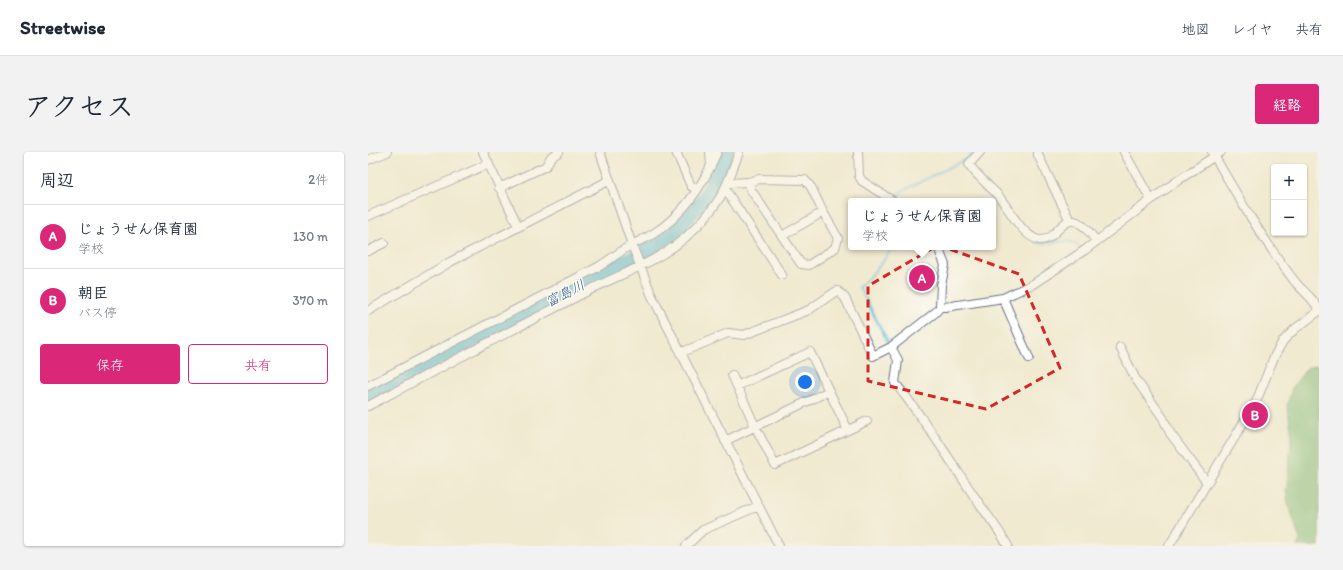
<!DOCTYPE html>
<html lang="ja">
<meta charset="utf-8">
<style>
:root{--surface:#fff;--page:#f2f2f3;--text:#1f2937;--muted:#747a83;--line:#e0e1e3;--accent:#db2777}
body{margin:0;font-family:Itim,"Klee One",sans-serif;background:var(--page);color:var(--text)}
.controls{position:absolute;right:12px;top:12px;display:grid;overflow:hidden;border-radius:4px;box-shadow:0 1px 3px #0004}
.controls button{width:36px;height:36px;display:grid;place-items:center;padding:0;border:0;border-bottom:1px solid var(--line);background:var(--surface);color:var(--text);font:20px sans-serif}
.you{position:absolute;left:437px;top:230px;width:14px;height:14px;margin:-10px;border:3px solid #fff;border-radius:50%;background:#1a73e8;box-shadow:0 0 0 6px #1a73e833}
.badge{display:grid;place-items:center;width:26px;height:26px;border-radius:50%;background:var(--accent);color:#fff;font-size:13px;font-weight:700}
.pin{position:absolute;translate:-50% -50%;border:2px solid #fff;box-shadow:0 1px 4px #0006}
.popup{position:absolute;left:480px;top:46px;width:148px;height:52px;box-sizing:border-box;display:grid;place-content:center;border-radius:4px;background:var(--surface);filter:drop-shadow(0 1px 3px #0005);font-size:13px;white-space:nowrap;color:var(--muted)}
.popup b{font-size:15px;color:var(--text)}
.popup::after{content:'';position:absolute;left:50%;top:100%;margin-left:-8px;border:8px solid transparent;border-top-color:var(--surface)}
.list{margin:0;padding:0;list-style:none}
h2{display:flex;justify-content:space-between;align-items:center;height:52px;margin:0;padding:0 16px;font-size:17px}
h2 small{font-size:13px;font-weight:400;color:var(--muted)}
.list li{display:grid;grid-template-columns:26px 1fr auto;gap:12px;align-items:center;box-sizing:border-box;height:64px;padding:0 16px;border-top:1px solid var(--line)}
.list b{display:block;font-size:15px;white-space:nowrap}
.list p{margin:0;font-size:13px;white-space:nowrap;color:var(--muted)}
.list em{font-size:13px;font-style:normal;color:var(--muted)}
.actions{display:flex;gap:8px;padding:12px 16px}
.actions a{flex:1;padding:9px 0;border:1px solid var(--accent);border-radius:4px;text-align:center;font-size:14px;color:var(--accent)}
.actions .main{background:var(--accent);color:#fff}
.map{position:relative;flex:none;width:951px;height:394px;overflow:hidden;border-radius:4px}
header{display:flex;align-items:center;gap:24px;box-sizing:border-box;height:56px;padding:0 20px;background:var(--surface);border-bottom:1px solid var(--line)}
header strong{font-size:19px}
nav{display:flex;gap:22px;margin-inline-start:auto;font-size:14px}
.intro{display:flex;align-items:center;justify-content:space-between;box-sizing:border-box;height:96px;padding:0 24px}
h1{margin:0;font-size:28px}
.button{padding:10px 18px;border-radius:4px;background:var(--accent);color:#fff;font-size:14px;font-weight:700}
main{display:flex;gap:24px;padding:0 24px}
aside{flex:1;background:var(--surface);border-radius:4px;box-shadow:0 1px 3px #0004}
.map>svg:first-child{display:block}
</style>
<header>
<strong>Streetwise</strong>
<nav><a>地図</a><a>レイヤ</a><a>共有</a></nav>
</header>
<div class="intro"><h1>アクセス</h1><a class="button">経路</a></div>
<main>
<aside>
<h2>周辺<small>2件</small></h2>
<ul class="list">
<li><span class="badge">A</span><div><b>じょうせん保育園</b><p>学校</p></div><em>130 m</em></li>
<li><span class="badge">B</span><div><b>朝臣</b><p>バス停</p></div><em>370 m</em></li>
</ul>
<div class="actions"><a class="main">保存</a><a>共有</a></div>
</aside>
<div class="map">
<svg width="951" height="394" viewBox="0 0 951 394">
<rect width="100%" height="100%" fill="#fdfcf7"/>
<filter id="ink" filterUnits="userSpaceOnUse"><feTurbulence type="fractalNoise" baseFrequency=".025" numOctaves="2"/><feDisplacementMap in="SourceGraphic" scale="8" xChannelSelector="R" yChannelSelector="G"/><feConvolveMatrix kernelMatrix="1 2 1 2 8 2 1 2 1" color-interpolation-filters="sRGB"/></filter>
<filter id="wash" filterUnits="userSpaceOnUse"><feTurbulence type="fractalNoise" baseFrequency=".012" numOctaves="4" result="noise"/><feDisplacementMap in="SourceGraphic" scale="16" xChannelSelector="R" yChannelSelector="G"/><feGaussianBlur stdDeviation="0.9" result="paint"/><feColorMatrix in="noise" values="0 0 0 0 0 0 0 0 0 0 0 0 0 0 0 0 0 1.4 0 .05"/><feComposite in="paint" operator="in"/></filter>
<g filter="url(#wash)">
<rect width="100%" height="100%" fill="#f0ead0"/>
<path fill="#80bb79" stroke="#4e756c" d="M951,213V394H929L932,388L920,351L918,340L924,283L919,254L924,236L939,216Z"/>
<g fill="none" stroke-linecap="round" stroke-linejoin="round">
<path stroke="#58b8d6" stroke-width="2.5" d="M598,7L595,12L599,19L631,51
M526,47L534,39L598,7L607,0
M668,90C683,95 699,83 711,95
M521,192L491,135C504,123 516,111 524,95"/>
<path stroke="#58b8d6" stroke-width="15" d="M0,243L279,98L308,79L337,45L351,19L359,0"/>
</g>
</g>
<g filter="url(#ink)">
<g fill="none" stroke-linecap="round" stroke-linejoin="round">
<g stroke="#667086" stroke-width="10">
<path id="minor" d="M115,0L150,74
M232,0L264,93L284,144L411,394
M308,0L323,34L329,38
M342,0L343,14
M490,0L491,24L494,29L525,49
M612,0L601,12C608,23 619,32 628,41C640,54 651,80 668,87C693,96 694,40 728,89
M670,0V3L702,69
M756,0L783,48
M0,8L19,0
M360,29L362,31L380,30L392,27L437,28L443,35L455,60L414,84
M380,30L383,38L433,112L441,113L467,96L470,86L455,60
M131,36L178,14L183,5L191,0
M356,38L359,40L414,123
M0,64L120,12
M0,99L16,91
M635,146L661,206
M572,155H577L635,146L665,132L717,98L783,48L812,27L853,0
M0,159L82,110L242,28
M523,195L530,208L527,231C555,265 578,302 602,338C614,357 629,374 640,394
M752,195L767,226L795,266L802,281L837,328L840,329
M312,201L360,181L376,183L441,158L467,140L470,139L477,146L505,204L523,195L568,160L572,155L573,133L577,113L570,95
M364,223L387,274L407,313L499,269
M0,234L232,114C242,108 251,100 260,95C268,90 277,87 285,82C315,63 336,32 349,0
M369,234L442,200L480,278
M0,254C73,215 146,177 220,139C254,121 290,110 319,84C331,73 343,60 351,47C360,33 365,16 371,0
M357,289L461,239
M318,394L335,378L390,354
M801,394L888,250L906,205L915,189L927,177L951,159C949,150 934,138 928,131C896,90 870,45 844,0"/>
</g>
<use href="#minor" stroke="#fff" stroke-width="8"/>
</g>
</g>
<path d="M0 0H951V394H0ZM570,93L651,122L692,216L618,257L500,229V134Z" fill="#f0ead0" fill-opacity=".55" fill-rule="evenodd"/>
<path fill="none" stroke="#d62828" stroke-width="3" stroke-dasharray="8 5" stroke-linejoin="round" d="M570,93L651,122L692,216L618,257L500,229V134Z"/>
<g text-anchor="middle" stroke-width="3" stroke-linejoin="round" paint-order="stroke">
<g font-size="14" font-style="italic" fill="#305f88" stroke="#fdfcf7">
<text transform="translate(197 141) rotate(-27)" y="5">富島川</text>
</g>
</g>
</svg>
<div class="controls">
<button>+</button>
<button>−</button>
</div>
<div class="you"></div>
<div class="pin badge" style="left:554px;top:126px">A</div>
<div class="popup"><b>じょうせん保育園</b>学校</div>
<div class="pin badge" style="left:887px;top:263px">B</div>
</div>
</main>
